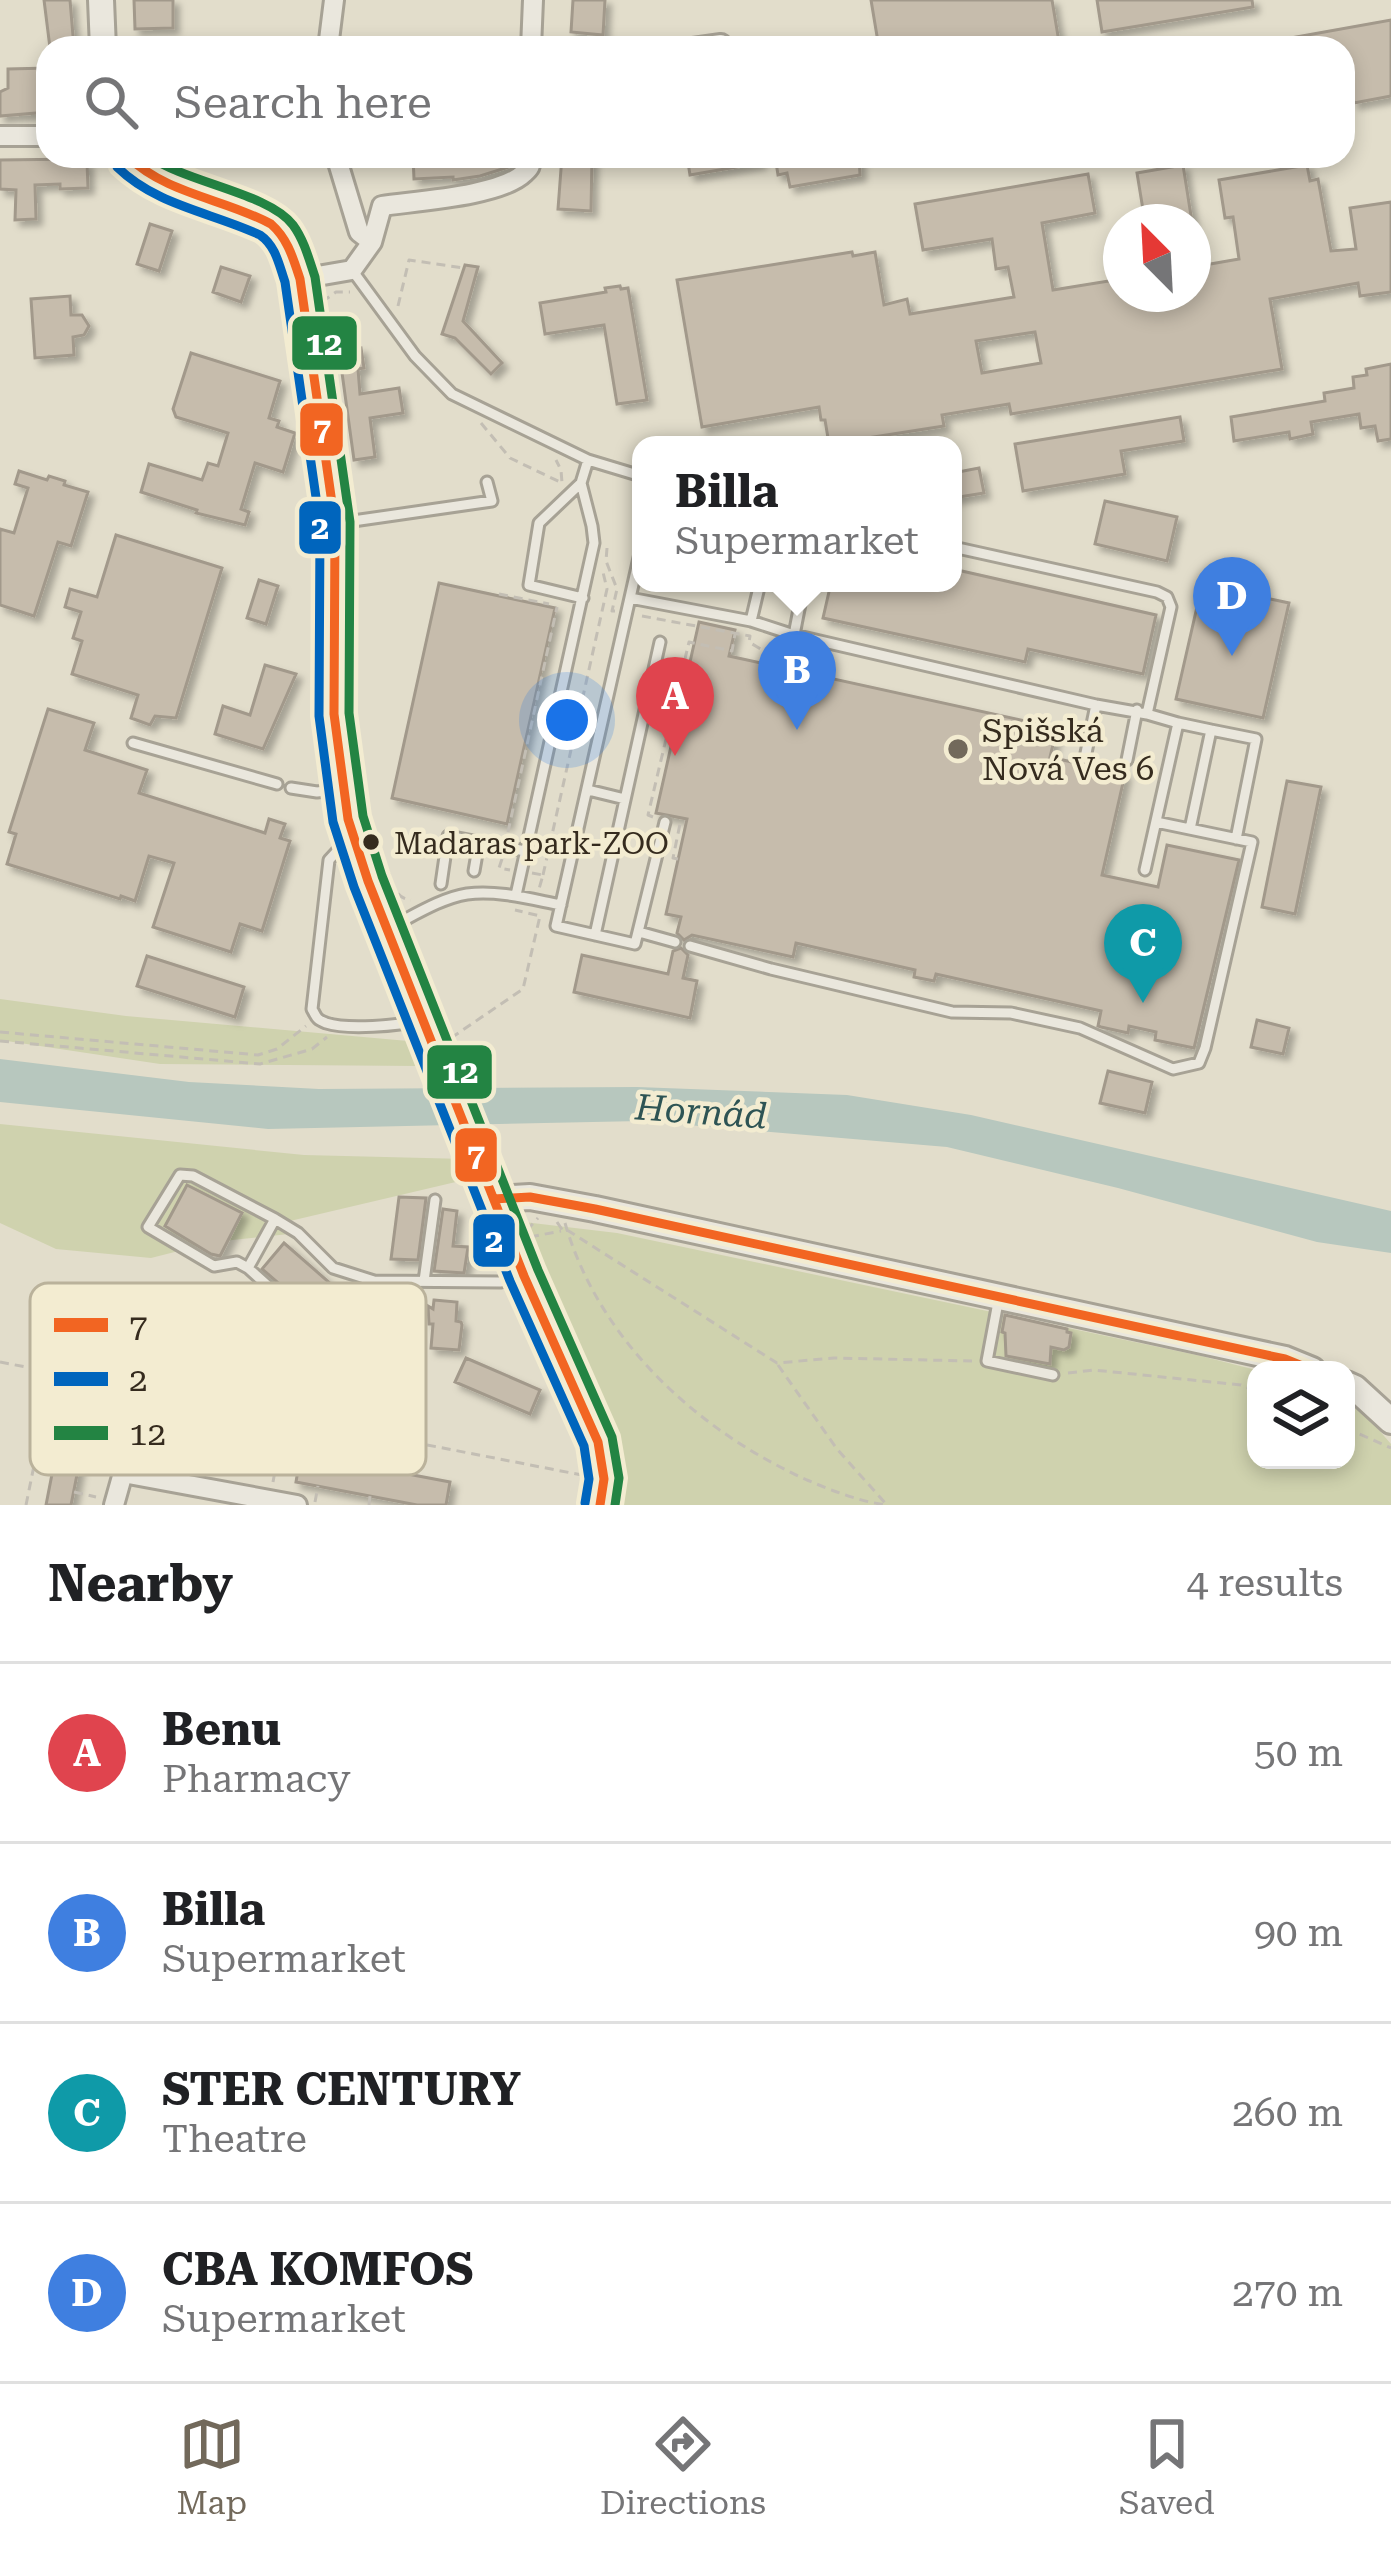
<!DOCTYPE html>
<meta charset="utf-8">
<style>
:root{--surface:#fff;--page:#f2f2f2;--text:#202124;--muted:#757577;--line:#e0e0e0;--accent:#72695b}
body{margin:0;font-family:"Roboto Serif",serif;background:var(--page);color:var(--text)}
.controls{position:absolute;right:36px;bottom:36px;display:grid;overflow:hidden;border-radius:24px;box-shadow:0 6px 18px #0003}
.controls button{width:108px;height:108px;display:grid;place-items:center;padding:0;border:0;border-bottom:3px solid var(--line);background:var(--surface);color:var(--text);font:60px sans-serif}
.compass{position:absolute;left:1103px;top:204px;width:108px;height:108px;border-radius:50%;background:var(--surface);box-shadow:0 6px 18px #0003;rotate:336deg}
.you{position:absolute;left:567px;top:720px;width:42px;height:42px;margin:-30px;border:9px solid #fff;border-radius:50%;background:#1a73e8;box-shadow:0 0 0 18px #1a73e833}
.badge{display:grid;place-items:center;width:78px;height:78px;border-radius:50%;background:var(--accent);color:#fff;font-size:39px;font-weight:700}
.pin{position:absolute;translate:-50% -99px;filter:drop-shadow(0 3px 6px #0008)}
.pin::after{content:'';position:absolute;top:63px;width:42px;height:36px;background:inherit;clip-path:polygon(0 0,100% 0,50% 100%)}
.popup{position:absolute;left:632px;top:436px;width:330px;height:156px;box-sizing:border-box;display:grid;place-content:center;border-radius:24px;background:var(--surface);filter:drop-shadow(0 3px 9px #0005);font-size:39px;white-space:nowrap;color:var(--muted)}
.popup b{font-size:45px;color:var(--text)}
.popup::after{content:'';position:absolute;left:50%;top:100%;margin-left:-24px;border:24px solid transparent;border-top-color:var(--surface)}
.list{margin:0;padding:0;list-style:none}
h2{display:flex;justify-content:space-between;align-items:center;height:156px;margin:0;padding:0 48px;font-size:51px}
h2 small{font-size:39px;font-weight:400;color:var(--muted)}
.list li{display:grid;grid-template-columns:78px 1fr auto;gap:36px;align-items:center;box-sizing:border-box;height:180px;padding:0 48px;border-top:3px solid var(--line)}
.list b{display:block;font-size:45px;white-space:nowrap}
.list p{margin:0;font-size:39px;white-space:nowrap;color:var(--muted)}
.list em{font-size:39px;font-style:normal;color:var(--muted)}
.icon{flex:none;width:66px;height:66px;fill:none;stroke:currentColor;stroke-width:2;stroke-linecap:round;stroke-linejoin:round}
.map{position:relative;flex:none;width:1391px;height:1505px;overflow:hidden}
.search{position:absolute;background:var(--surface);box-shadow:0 6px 18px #0003;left:36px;right:36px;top:36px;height:132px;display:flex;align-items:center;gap:30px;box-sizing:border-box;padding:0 42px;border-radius:36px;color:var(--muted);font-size:45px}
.sheet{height:876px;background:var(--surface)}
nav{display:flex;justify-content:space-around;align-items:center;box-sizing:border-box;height:168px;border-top:3px solid var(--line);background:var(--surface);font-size:33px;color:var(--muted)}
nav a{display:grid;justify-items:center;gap:6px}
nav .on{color:var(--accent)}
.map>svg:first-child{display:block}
</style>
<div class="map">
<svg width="1391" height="1505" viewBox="0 0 1391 1505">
<defs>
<filter id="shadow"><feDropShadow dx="5.5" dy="5.5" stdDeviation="3" flood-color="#0004"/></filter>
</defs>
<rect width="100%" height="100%" fill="#e2ddcb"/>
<path fill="#cfd2ae" d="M0,999L126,1016L408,1041L419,1066L160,1064L0,1040Z
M0,1124L304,1155L466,1159L460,1181L290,1221L298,1233L214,1242L151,1258L56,1249L0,1223Z
M524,1222L617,1233L1201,1356L1256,1370V1460H1346V1404L1365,1414L1391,1444V1505H617L622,1469Z"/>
<path fill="#b7c7be" d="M0,1059L189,1082L319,1089L637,1087L847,1095L971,1115L1391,1211V1253L1317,1242L1118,1188L947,1147L641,1121L268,1129L0,1102Z"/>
<path fill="#c6bcac" stroke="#a2998b" stroke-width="3" fill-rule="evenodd" filter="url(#shadow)" d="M44,0H70L74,48H50Z
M134,0H173V28L135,29Z
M573,0H605L603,35L571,32Z
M871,0H1052L1060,48H879Z
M1097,0H1252L1253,7L1102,32Z
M1391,20V96L1354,103L1348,66L1343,67V48H1275L1274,41Z
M48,68V112L0,116V92L8,88V69Z
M413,156H459V163L480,156H517V161L509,167L480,176L453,180V177L414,179Z
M562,156H592L591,211L558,209Z
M687,156H760V163L690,175Z
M775,156H859L860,175L790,187L787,173L778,175Z
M76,159V162H87L88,188L60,189V184L35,185L36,219L15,220L16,190L0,189V160Z
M1183,165L1192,222H1145L1137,173Z
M1307,165L1310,181L1318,179L1331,251L1356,249L1350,208L1391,202V292L1360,296L1358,283L1270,299L1282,369L1011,414L1009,404L942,415L944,426L829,444L825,420H821L819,407L702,427L677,280L852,252L853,256L875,252L884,305L907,299L910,314L1014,297L1008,267L996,269L992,239L923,250L915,204L1088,174L1095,213L1042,223L1053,290L1121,279V294H1193V267L1239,259L1233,217L1225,218L1219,180ZM1035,332L1041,363L982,373L976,341Z
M150,224L172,231L159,271L137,264Z
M465,265L478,267L463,321L502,363L491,374L455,338L442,334Z
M221,267L250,276L241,302L213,292Z
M620,286L621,289L628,288L647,400L617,404L604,325L545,334L540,303L606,292L605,288Z
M70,296L71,315H82L89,326L84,335L73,337L74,355L35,358L31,299Z
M361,348L364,368L358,369L360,394L399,388L403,413L370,418L375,457L354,460L339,351Z
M191,353L280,381L269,418L279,421L277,427L295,433L283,472L255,463L241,509L249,512L245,525L196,513L197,510L141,492L149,464L202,480L208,463L218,466L228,433L176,417L173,409Z
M1391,364V439L1378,441L1375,426L1361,428L1359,414L1311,422L1313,434L1290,439L1289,432L1234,441L1231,417L1325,401L1324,393L1354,388L1353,377L1367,375L1366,369Z
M1180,417L1184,441L1121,451L1125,474L1023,491L1015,444Z
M979,468L984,493L953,498V473Z
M19,471L47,480L49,476L65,481L64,485L88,492L71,546L58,542L34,616L0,605V529L14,533L28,488L15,484Z
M1105,501L1177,517L1167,561L1095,544Z
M116,535L222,568L176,718L155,716L150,725L131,718L138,695L72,674L82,641L73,638L81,612L65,607L70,589L97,597Z
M953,569L1156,615L1143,674L1028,649L1025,662L823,618L831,583H953Z
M259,580L278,586L266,624L247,618Z
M439,583L555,608L507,824L392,798Z
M1199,598L1263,612L1266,598L1289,603L1263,718L1176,699Z
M699,622L735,630L729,656L1057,728L1050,757L1125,774L1102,875L1158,887L1167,845L1239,860L1194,1048L1155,1040L1156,1032L1129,1026L1128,1033L1101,1027L1098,1026L1101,1011L936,974L934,981L914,977L915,970L796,943L793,957L692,935L684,940L677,933L681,917L666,914L687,819L656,813Z
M265,665L296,674L263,749L215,734L223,706L250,715Z
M48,709L94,723L85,750L147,770L139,793L265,833L269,819L285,824L280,838L290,841L262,931L240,924L231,952L153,927L174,863L149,856L135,901L121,896L120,899L7,864L16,834L9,832Z
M1287,781L1321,787L1295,914L1262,907Z
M681,948L688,955L683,978L697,981L690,1018L574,992L582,955L668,974L673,951Z
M147,956L244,987L235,1017L137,986Z
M1257,1020L1289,1028L1283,1054L1251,1047Z
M1108,1071L1152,1082L1145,1113L1100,1103Z
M187,1185L242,1213L220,1256L211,1254L165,1226Z
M399,1197L426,1198L418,1260L391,1259Z
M443,1209L457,1211L453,1246L468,1247L464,1273L434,1271Z
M284,1243L347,1298L322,1321L262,1269Z
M434,1300L457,1302L456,1321L461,1322L462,1325L459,1350L431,1348L433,1324H429L428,1306L433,1309Z
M1005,1315L1067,1329V1332L1071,1333L1069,1347L1064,1350L1051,1347L1050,1364L1006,1356L1005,1333L1002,1332Z
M466,1358L540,1390L530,1414L455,1382Z
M69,1387L94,1392L89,1414L71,1505H46Z
M157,1407L305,1436L302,1454L450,1482L446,1505H417L296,1482L299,1464L152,1435Z"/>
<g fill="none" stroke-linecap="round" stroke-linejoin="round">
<g stroke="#a7a295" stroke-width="15">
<path id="service" d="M352,270L415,356L452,394L588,460L641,476
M581,483L539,523L529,585L583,598
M339,523L492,501L487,482
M641,549L556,926L635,944L665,822
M791,583L801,599L794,635
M630,598L751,621L794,635L1096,705L1147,714L1171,607L1167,597L1157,592L953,547
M751,621L760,583
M1178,723L1211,730
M133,743L277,784
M1086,753L1096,705
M1127,760L1137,710
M291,788L317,792L342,789
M588,790L625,799
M1190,829L1211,730L1256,739L1236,839
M352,842L341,847L329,860L312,1009C317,1018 316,1019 326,1023C347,1030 399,1026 419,1020
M1145,870L1178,723L1147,714
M474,871L479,842
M441,884L448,836L525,851
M516,895L594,543L592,526L581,483L588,460
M389,928C413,916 441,898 467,894C498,890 530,899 561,905
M639,932L675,942
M595,935L660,642
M690,946L771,969L952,1012L1011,1013L1080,1028L1173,1069L1199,1063L1205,1048L1252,842L1156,822
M248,1268L237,1262L214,1266L148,1227L180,1175L193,1176L275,1219L248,1268L325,1337L374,1281L333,1268L298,1233L275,1219
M374,1281L501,1282L524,1276
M424,1281L435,1200
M999,1297L987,1361L1053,1375
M123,1473L132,1422"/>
</g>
<g stroke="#a7a295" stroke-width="24">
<path id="minor" d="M328,48L334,0
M531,48L533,0
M693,48L721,44
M0,136H48
M336,156L359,232L372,242
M300,279L352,270L372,242L382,206C415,201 501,196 524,173C532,166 530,165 531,156
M494,1199L524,1276L598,1442L604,1479L600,1505
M114,1505L123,1473L297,1505"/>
</g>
<g stroke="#a7a295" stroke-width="30">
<path id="tertiary" d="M101,0L103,48
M127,156C154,187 202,197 240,211C252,215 265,219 275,227C289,239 294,262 300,279L335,524L334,714L348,819L368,881L494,1199L530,1197L595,1209L1285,1359L1312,1370
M1346,1384L1355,1388L1391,1421"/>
</g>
<path stroke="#c3beb4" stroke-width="3" stroke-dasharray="9 6" stroke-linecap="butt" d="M322,302L336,292H350
M398,306L409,260L464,268
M481,423L510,458L562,483L561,470L556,460
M607,548L606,561L617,589L612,611H615
M499,594L549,604
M642,616L750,636L749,642L782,662L824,673L823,677
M653,817L648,815L689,642L732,651L735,634
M508,832L557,607
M502,859L499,868L510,870
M678,859L673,858L680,824
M386,866C391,879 394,899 411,900
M532,873L543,875L539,889
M543,875L607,589L602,568
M0,1032L258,1055L277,1049L306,1026
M451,1038L523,989L540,916L515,910
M0,1041L260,1064L312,1049L327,1037
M557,1222L563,1231L567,1230L777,1363L834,1358L972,1361
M565,1223C599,1341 698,1431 807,1480C833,1491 858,1501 886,1505
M530,1237L561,1231
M528,1244L531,1243L529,1228L538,1218
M0,1362L587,1476
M778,1365L837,1449L886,1504
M1068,1373L1094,1370L1241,1385L1256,1391
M125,1409L129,1389
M269,1411L344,1391L363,1375L368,1368L375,1339L393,1295
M89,1414L117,1419
M1346,1428L1391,1448
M82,1448L116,1455
M170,1461L174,1439
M221,1474L225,1450
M273,1482L277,1460
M74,1492L96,1497
M315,1502L318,1486
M26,1505L53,1372
M369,1505L370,1496"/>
<use href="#service" stroke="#eae7dd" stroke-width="9"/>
<use href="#minor" stroke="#eae7dd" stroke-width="18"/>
<use href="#tertiary" stroke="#eae7dd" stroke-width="24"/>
<g stroke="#f3ecd1" stroke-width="18">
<path id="bus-1" d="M127,156C168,195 223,198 271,224C288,239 293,258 300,279L335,524L334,714L348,819L368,881L524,1276L598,1442L604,1479L600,1505
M494,1199L530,1197L595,1209L1285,1359L1312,1370"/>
</g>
<g stroke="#f3ecd1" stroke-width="18">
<path id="bus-2" d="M117,167C157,206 211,212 260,235C276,246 279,265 285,282L320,525L319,716L333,822L354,887L510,1281L584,1446L589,1479L585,1503"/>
</g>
<g stroke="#f3ecd1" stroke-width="18">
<path id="bus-3" d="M149,156C187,183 269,193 293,225C304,240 309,259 315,277L350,522L349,713L363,816L382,876L538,1270L612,1437L619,1478L615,1505"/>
</g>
<use href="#bus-1" stroke="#f26522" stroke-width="9"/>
<use href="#bus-2" stroke="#0065bd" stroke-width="9"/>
<use href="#bus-3" stroke="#238443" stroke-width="9"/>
</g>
<circle fill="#72695b" stroke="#f3ecd1" stroke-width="4.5" cx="958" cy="749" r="12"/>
<circle fill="#352b1e" stroke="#f3ecd1" stroke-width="4.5" cx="371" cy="842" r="10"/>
<g text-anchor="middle" stroke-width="9" stroke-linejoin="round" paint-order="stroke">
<g font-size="30" fill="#352b1e" stroke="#f3ecd1" text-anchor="start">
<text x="394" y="854">Madaras park-ZOO</text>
</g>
<g font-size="33" fill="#352b1e" stroke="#f3ecd1" text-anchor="start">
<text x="982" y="742">Spišská<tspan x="982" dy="38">Nová Ves 6</tspan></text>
</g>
<g font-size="36" font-style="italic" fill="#2e5454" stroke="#f3ecd1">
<text transform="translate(701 1111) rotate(4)" y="13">Hornád</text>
</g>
</g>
<rect x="30" y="1283" width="396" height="192" rx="18" fill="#f3ecd1" stroke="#bab29b" stroke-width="3"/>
<rect x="54" y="1318" width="54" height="14" fill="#f26522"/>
<rect x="54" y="1372" width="54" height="14" fill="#0065bd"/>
<rect x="54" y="1426" width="54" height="14" fill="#238443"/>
<g font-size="33" fill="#352b1e">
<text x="129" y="1337">7</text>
<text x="129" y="1391">2</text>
<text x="129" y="1445">12</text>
</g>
<g stroke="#f3ecd1" stroke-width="4.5">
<rect x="290" y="314" width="69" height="58" rx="12" fill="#238443"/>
<rect x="298" y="401" width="47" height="57" rx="12" fill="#f26522"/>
<rect x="297" y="499" width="46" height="57" rx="12" fill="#0065bd"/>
<rect x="425" y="1043" width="69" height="58" rx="12" fill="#238443"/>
<rect x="453" y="1126" width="46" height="58" rx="12" fill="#f26522"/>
<rect x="471" y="1212" width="46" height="57" rx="12" fill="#0065bd"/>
</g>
<g font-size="33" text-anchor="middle" font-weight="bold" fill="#fff">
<text x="324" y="355">12</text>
<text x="322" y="441">7</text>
<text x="320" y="539">2</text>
<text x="460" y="1083">12</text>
<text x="476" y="1167">7</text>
<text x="494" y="1252">2</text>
</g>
</svg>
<div class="controls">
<button><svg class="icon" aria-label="layers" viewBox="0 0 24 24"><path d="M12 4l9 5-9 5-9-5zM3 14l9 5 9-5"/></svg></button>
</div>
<svg class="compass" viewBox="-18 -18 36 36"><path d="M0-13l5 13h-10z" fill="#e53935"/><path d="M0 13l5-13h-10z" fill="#757577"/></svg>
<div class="you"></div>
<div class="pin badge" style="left:675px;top:756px;background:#e0444e">A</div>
<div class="pin badge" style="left:797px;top:730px;background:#3f7fe0">B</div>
<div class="popup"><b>Billa</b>Supermarket</div>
<div class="pin badge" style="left:1143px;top:1003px;background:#0f9aa8">C</div>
<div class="pin badge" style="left:1232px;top:656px;background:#3f7fe0">D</div>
<div class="search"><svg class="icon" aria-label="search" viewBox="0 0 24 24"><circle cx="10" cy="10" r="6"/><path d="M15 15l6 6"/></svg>Search here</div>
</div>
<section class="sheet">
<h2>Nearby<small>4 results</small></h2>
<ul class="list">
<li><span class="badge" style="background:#e0444e">A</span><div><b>Benu</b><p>Pharmacy</p></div><em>50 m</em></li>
<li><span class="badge" style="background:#3f7fe0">B</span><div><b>Billa</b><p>Supermarket</p></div><em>90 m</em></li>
<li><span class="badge" style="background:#0f9aa8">C</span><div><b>STER CENTURY</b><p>Theatre</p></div><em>260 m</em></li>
<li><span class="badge" style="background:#3f7fe0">D</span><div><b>CBA KOMFOS</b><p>Supermarket</p></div><em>270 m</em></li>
</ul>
</section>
<nav>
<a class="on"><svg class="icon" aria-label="map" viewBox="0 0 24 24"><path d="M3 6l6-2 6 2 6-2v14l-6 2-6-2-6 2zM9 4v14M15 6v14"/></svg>Map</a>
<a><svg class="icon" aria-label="directions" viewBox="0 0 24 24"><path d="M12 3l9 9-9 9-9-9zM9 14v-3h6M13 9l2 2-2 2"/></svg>Directions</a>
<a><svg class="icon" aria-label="saved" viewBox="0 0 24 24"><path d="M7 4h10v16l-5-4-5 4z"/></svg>Saved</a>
</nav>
